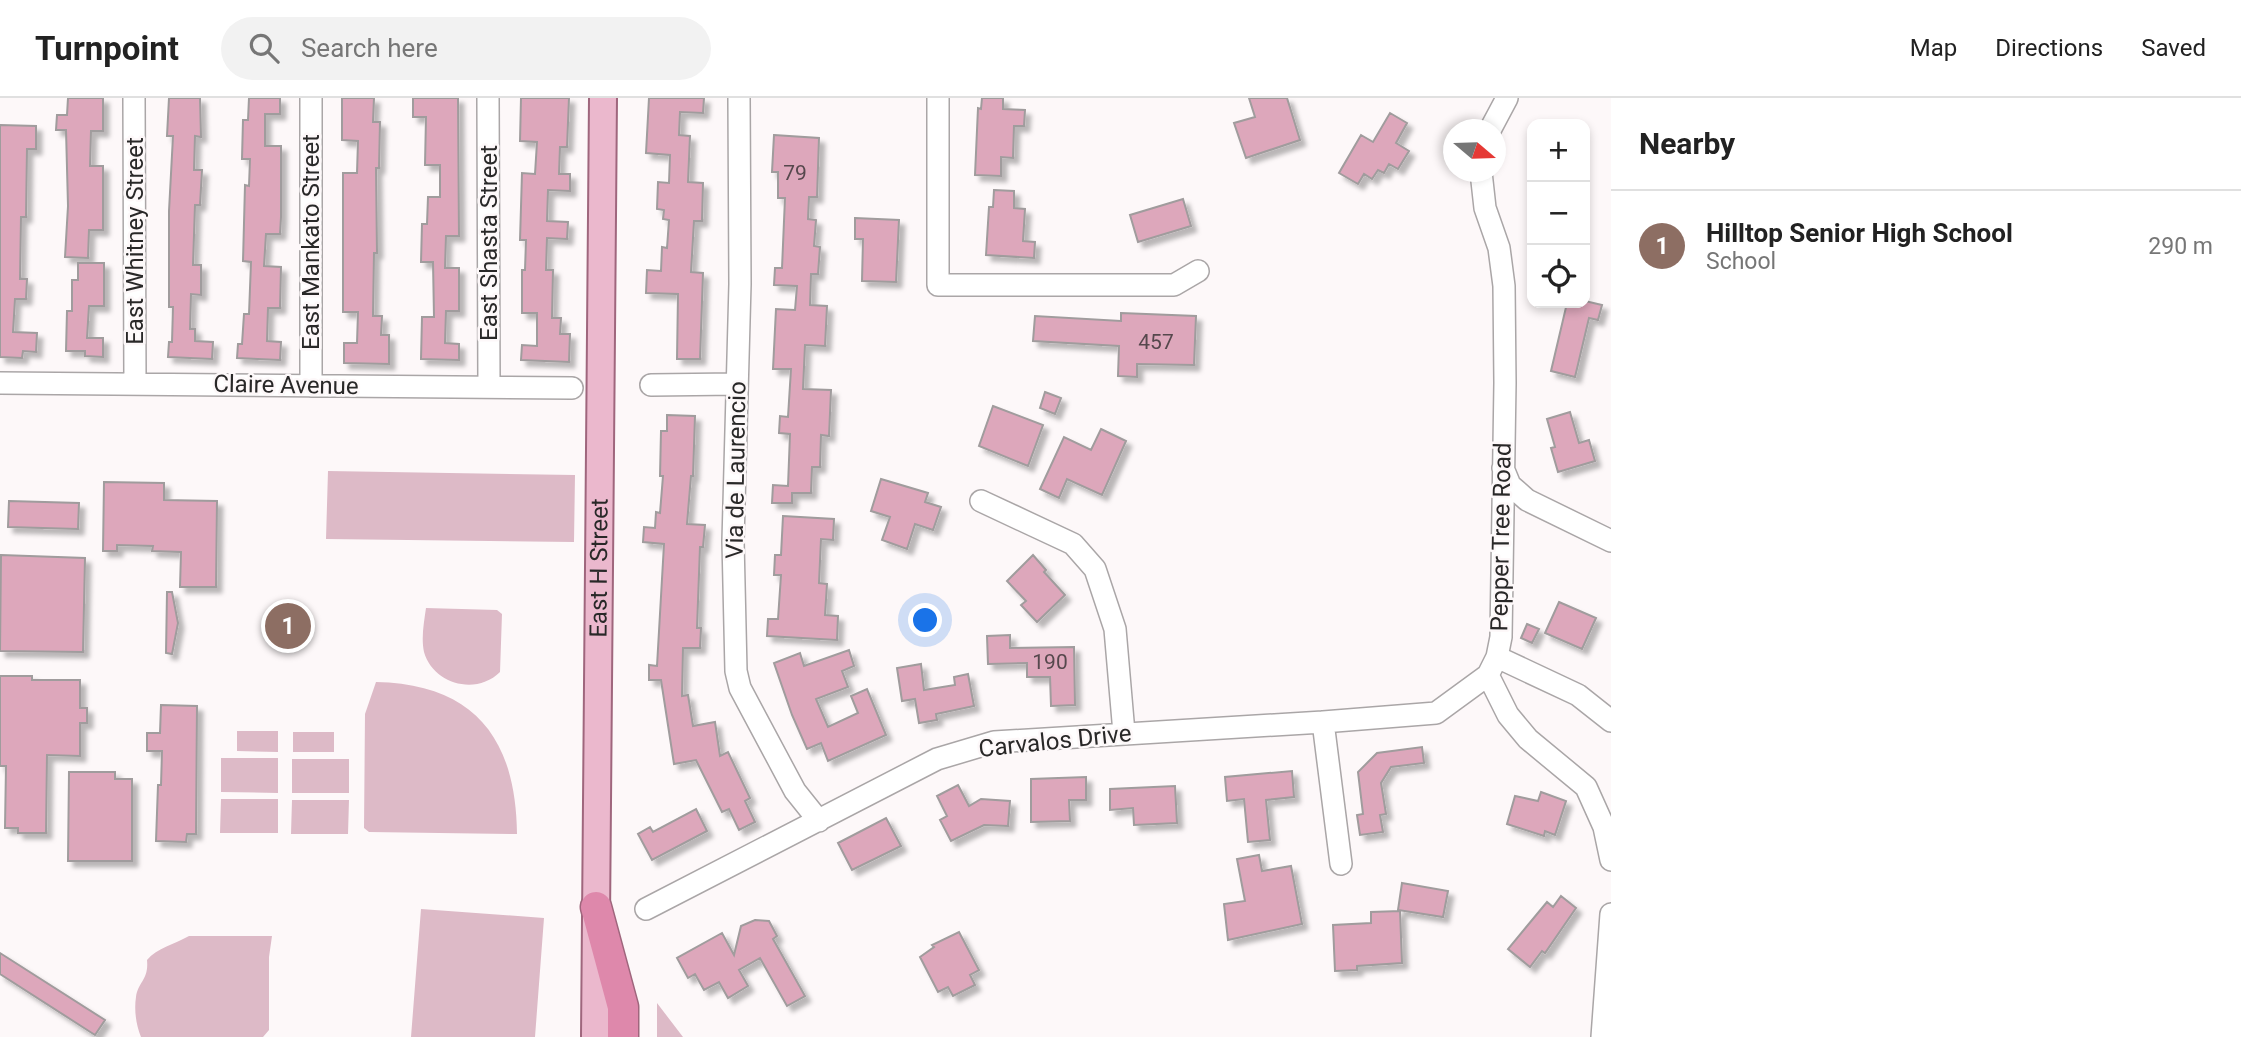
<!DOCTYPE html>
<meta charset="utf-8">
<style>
:root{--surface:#fff;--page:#f2f2f2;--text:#222;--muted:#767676;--line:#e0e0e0;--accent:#198db0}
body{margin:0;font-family:Roboto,sans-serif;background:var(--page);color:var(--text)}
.controls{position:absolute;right:21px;top:21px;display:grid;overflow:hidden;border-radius:14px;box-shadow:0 4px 10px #0003}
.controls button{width:63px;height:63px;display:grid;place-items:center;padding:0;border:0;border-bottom:2px solid var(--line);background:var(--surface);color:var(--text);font:35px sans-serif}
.compass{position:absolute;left:1443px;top:21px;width:63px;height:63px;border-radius:50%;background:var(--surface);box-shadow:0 4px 10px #0003;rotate:109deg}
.you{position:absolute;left:926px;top:523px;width:24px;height:24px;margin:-18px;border:5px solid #fff;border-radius:50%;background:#1a73e8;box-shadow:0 0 0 10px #1a73e833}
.badge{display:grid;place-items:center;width:46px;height:46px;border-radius:50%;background:var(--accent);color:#fff;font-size:23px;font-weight:700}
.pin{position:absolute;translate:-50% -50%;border:4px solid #fff;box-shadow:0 2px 7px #0006}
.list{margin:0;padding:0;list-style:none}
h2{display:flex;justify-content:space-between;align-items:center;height:91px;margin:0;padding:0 28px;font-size:30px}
h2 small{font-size:23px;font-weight:400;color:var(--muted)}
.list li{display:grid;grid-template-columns:46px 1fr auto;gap:21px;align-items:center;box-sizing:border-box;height:112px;padding:0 28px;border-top:2px solid var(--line)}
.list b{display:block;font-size:26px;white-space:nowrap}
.list p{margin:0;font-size:23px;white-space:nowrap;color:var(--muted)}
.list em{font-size:23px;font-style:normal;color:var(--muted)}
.icon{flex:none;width:38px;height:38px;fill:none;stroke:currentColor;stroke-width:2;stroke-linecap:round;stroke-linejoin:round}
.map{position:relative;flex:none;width:1611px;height:939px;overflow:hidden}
header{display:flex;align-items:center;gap:42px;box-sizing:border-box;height:98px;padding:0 35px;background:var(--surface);border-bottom:2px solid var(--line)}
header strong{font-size:33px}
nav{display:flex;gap:38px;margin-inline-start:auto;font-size:24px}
.search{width:490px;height:63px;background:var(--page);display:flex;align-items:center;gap:18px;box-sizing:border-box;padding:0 24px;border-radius:38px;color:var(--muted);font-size:26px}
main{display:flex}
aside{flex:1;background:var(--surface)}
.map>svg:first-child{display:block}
</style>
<header>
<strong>Turnpoint</strong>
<div class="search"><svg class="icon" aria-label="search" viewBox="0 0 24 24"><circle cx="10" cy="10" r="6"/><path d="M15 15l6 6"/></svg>Search here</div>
<nav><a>Map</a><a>Directions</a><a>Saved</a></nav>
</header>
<main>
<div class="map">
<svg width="1611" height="939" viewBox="0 0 1611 939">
<defs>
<filter id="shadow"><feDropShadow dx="5.5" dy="5.5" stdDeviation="2" flood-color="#0004"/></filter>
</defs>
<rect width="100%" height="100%" fill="#fdf8f9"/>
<path fill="#ddbac7" d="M328,373L575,377L574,444L326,441Z
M426,510L497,512L502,516L500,574C476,598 433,586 424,554C421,540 424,524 426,510Z
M376,584C475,586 516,641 517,736L369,734L364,730L365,616Z
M237,633H278V654L237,653Z
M293,634H334V654H293Z
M221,660H278V695L221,694Z
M292,661H349V695H292Z
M221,701H278V735H220Z
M292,702H349L348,736H291Z
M421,811L544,820L535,939H411Z
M189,838H272L269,859V932L263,939H141C136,927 134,912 136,899C138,884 149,882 147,862C157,850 175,846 189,838Z
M657,905L683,939H657Z"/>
<path fill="#dda7bb" stroke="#a09c9d" stroke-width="2" filter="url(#shadow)" d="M68,0H103V33H91L90,68H103V132H89L88,160L65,159L68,108L66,32H56L57,17H67Z
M169,0H200L201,39L195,38L194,72H202L200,107H195L193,167H201V197L191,196L190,231H195V243L213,244L212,261L168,259L169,244H172L173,209H169V113L173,38H167Z
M249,0H280V16H265V48H281V119L280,136H266L264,168L281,169L280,210H268L267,243L281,244L280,262L237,260L238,246H242L244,216H249L251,164L243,163L245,87L249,88L250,61H242L243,22H248Z
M342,0H374L373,24H380L379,70H376L377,155H374L373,218H382L381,237H389V266L344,265V245H357L358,214H343V75H357L358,43L342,42Z
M413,0H458L459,138H446L445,170H459V213H446L445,245L459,246V262L421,261L422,219H434L433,164H421L422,126H427L428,99H440V67H425L426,19H413Z
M521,0H569L567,49H560L559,76H570V93L548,92L547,123L568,124L567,141L547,140L546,172H553L552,220H561L560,236H570L569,264L521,262L522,247L537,248V215H522V172H525L526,142H520L522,75L535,76L537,44L520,43Z
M649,0H704L703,15L680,14L679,37L690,38L688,84L703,85L702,123H694L691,174L703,175L700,261H677L678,196L646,195L647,172L661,173L662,149L667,150L669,122L663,121L664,112L657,111L658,84L669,85L670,57L646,55Z
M982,0H1003V11L1025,12L1024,28H1014L1013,60L1001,59V78L975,77L978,10L981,11Z
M1249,0H1287L1300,42L1246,60L1234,25L1255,19Z
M1390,15L1407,25L1396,45L1409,53L1398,71L1389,66L1384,75L1378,72L1372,81L1364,76L1358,86L1339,75L1361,37L1373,44Z
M0,27L36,28V51H27L26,119H21L20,181H27L26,201H15L13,234L37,235L36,254L23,253L22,260L0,259Z
M774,37L819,40L817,99H809L808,121L816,122L814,148L820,149L818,176H811L810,207L827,208L825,248L805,247L803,291L831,292L829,338L821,337L820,369H812L811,395H792V405H772L773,387L788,388L790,336L779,335L780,318L788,319L791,271H773L776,211L795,212L797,188L774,187L775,170H782L785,100H778V74H772Z
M994,92L1014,93V110L1025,111L1023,143L1035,144L1034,160L986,157L989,109H993Z
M1183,101L1191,128L1138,144L1130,117Z
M855,120L899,122L896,184L862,183L863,141H855Z
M78,165H104V208H89L87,240H103V259L85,258V253H66L67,213H72V182H78Z
M1585,203L1602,207L1598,222L1589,220L1575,279L1551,273L1567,205H1585Z
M1121,215L1196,218L1194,267L1137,266V279L1118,278L1119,248L1033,243L1035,218L1121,223Z
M1045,294L1061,300L1055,316L1040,310Z
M993,308L1043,327L1028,368L979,348Z
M1570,314L1579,345L1589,342L1595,363L1558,374L1551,350L1555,349L1547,321Z
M667,317L695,318L693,378H691L687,426L705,427L703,449H700L697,530H701L700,550H683L682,598L688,597L693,628L715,624L720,658L728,654L750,700L745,703L755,724L739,732L729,711L722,714L696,662L674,666L661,582H649V567L657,568L664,446L643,444L644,429L655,430L656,414L660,415L663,378H660L661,333H667Z
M1101,331L1126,343L1102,397L1067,381L1059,400L1040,391L1064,339L1091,352Z
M881,381L928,395L925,404L941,409L933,432L915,426L907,451L882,442L890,419L871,413Z
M104,384L164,385V402L217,403L216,489H180L181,454L152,453L153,448L117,447V453H103Z
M9,403L79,405L78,431L8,429Z
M783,418L834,421L833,442L821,441L819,485L827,486L825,517L838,518L837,542L767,538L768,521H778L781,477H774L775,457H781Z
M1,457L85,460L83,554L0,553Z
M1033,457L1046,472L1044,474L1065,497L1037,524L1021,507L1026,503L1007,483Z
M167,494H172L178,525L172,556L166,555Z
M1559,504L1596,520L1582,551L1545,535Z
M1527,526L1539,531L1532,545L1521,540Z
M1010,537V550L1074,549L1075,607L1051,608L1050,579H1027V565L988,566L987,538Z
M849,552L854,568L842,573L848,589L816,601L828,629L858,615L851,598L867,591L886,637L828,663L821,645L807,651L792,617L774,565L800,555L804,568Z
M921,566L924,592L955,587L954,579L968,576L974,608L936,616L937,622L919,625L915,601L902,603L897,570Z
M0,578H32V582H80V610H87V625H80V658L47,657L46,735H18V730H5L6,668H0Z
M161,607L197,608L196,736H187L186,744L156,743L158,687H161L162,653H147V635H160Z
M1422,649L1424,665L1391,669L1381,685L1386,716L1380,717L1383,734L1360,737L1357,717L1363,716L1358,674L1377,655Z
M1292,673L1294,699L1266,702L1270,742L1248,744L1244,701L1227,703L1225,679Z
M69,674H115V681H132V763H68Z
M1086,679V702H1069L1070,723L1031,724V681Z
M958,687L969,708L981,701L1010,703L1008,728L984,727L951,743L940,722L947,718L937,698Z
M1175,688L1177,725L1134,727L1133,710L1110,712V691Z
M1541,694L1566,703L1555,737L1545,733L1544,738L1507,726L1515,698L1538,703Z
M696,711L707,733L652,762L638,736L650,729L653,734Z
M886,720L901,748L852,772L838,745Z
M1259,757L1262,773L1291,768L1302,826L1228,842L1224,806L1245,803L1237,761Z
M1402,785L1448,793L1443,819L1398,812Z
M1561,798L1576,810L1545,855L1542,853L1530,869L1508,851L1547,804L1553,809Z
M1400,813L1402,865L1357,868V872L1335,873L1333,827L1371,825V814Z
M755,822L769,823L777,838L773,841L805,898L787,908L760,860L739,872L748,888L728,900L719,884L704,892L695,876L688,880L677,860L722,835L734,857L741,828Z
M959,834L979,872L970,877L975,887L953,898L948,889L938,894L920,859L934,849L932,847Z
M0,855L105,922L95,937L0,876Z"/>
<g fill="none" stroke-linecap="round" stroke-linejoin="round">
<g stroke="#aaa6a7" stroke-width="24">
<path id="minor" d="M134,0L135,286
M311,0V288
M488,0L489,289
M739,0L740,186L733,443L736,573L740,590L795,693L819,723
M938,0V187H1174L1198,173
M1490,32L1507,0
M0,285L572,290
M651,287L737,286
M1503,370L1510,387L1527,402L1611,443
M981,403L1073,446L1095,471L1115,531L1124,635
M1497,559L1578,597L1611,623
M1488,577L1508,617L1528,641L1586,689L1604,729L1611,762
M1323,624L1341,766
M646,811L937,661L994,644L1323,624L1436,615L1488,577L1497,559L1501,539L1505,285L1504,188L1499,150L1485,110L1481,74
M1602,939L1611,816"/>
</g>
<g stroke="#9f667d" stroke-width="30">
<g id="major">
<path id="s1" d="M595,939L603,0"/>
</g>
</g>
<g stroke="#9f667d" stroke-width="33">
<path id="highway" d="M596,809L623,909V939"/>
</g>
<use href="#minor" stroke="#fff" stroke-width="21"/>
<use href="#major" stroke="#ebb8cd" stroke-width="26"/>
<use href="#highway" stroke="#de88ab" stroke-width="30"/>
</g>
<g text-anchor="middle" stroke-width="5" stroke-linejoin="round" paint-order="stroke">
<g font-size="21" fill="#56484d">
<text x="795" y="82">79</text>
<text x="1156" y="251">457</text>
<text x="1050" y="571">190</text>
</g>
<g font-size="24" fill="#292828" stroke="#fdf8f9">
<text transform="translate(135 143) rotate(-90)" y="8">East Whitney Street</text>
<text transform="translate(311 144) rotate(-90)" y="8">East Mankato Street</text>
<text transform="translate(489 145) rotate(-90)" y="8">East Shasta Street</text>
<text transform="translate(286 287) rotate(1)" y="8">Claire Avenue</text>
<text transform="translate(736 372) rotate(-89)" y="8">Via de Laurencio</text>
<text transform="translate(1501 439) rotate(-89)" y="8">Pepper Tree Road</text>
<text dy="8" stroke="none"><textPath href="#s1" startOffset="469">East H Street</textPath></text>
<text transform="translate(1055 643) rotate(-6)" y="8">Carvalos Drive</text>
</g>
</g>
</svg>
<div class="controls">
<button>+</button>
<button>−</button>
<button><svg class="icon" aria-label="locate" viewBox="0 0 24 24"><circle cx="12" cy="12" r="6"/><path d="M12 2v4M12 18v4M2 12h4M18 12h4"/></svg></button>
</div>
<svg class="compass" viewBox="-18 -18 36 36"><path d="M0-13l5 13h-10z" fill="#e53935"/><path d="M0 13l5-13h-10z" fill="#767676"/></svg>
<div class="you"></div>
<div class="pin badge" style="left:288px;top:528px;background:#8d6e63">1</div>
</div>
<aside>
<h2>Nearby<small></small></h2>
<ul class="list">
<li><span class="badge" style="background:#8d6e63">1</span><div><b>Hilltop Senior High School</b><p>School</p></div><em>290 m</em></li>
</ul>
</aside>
</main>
